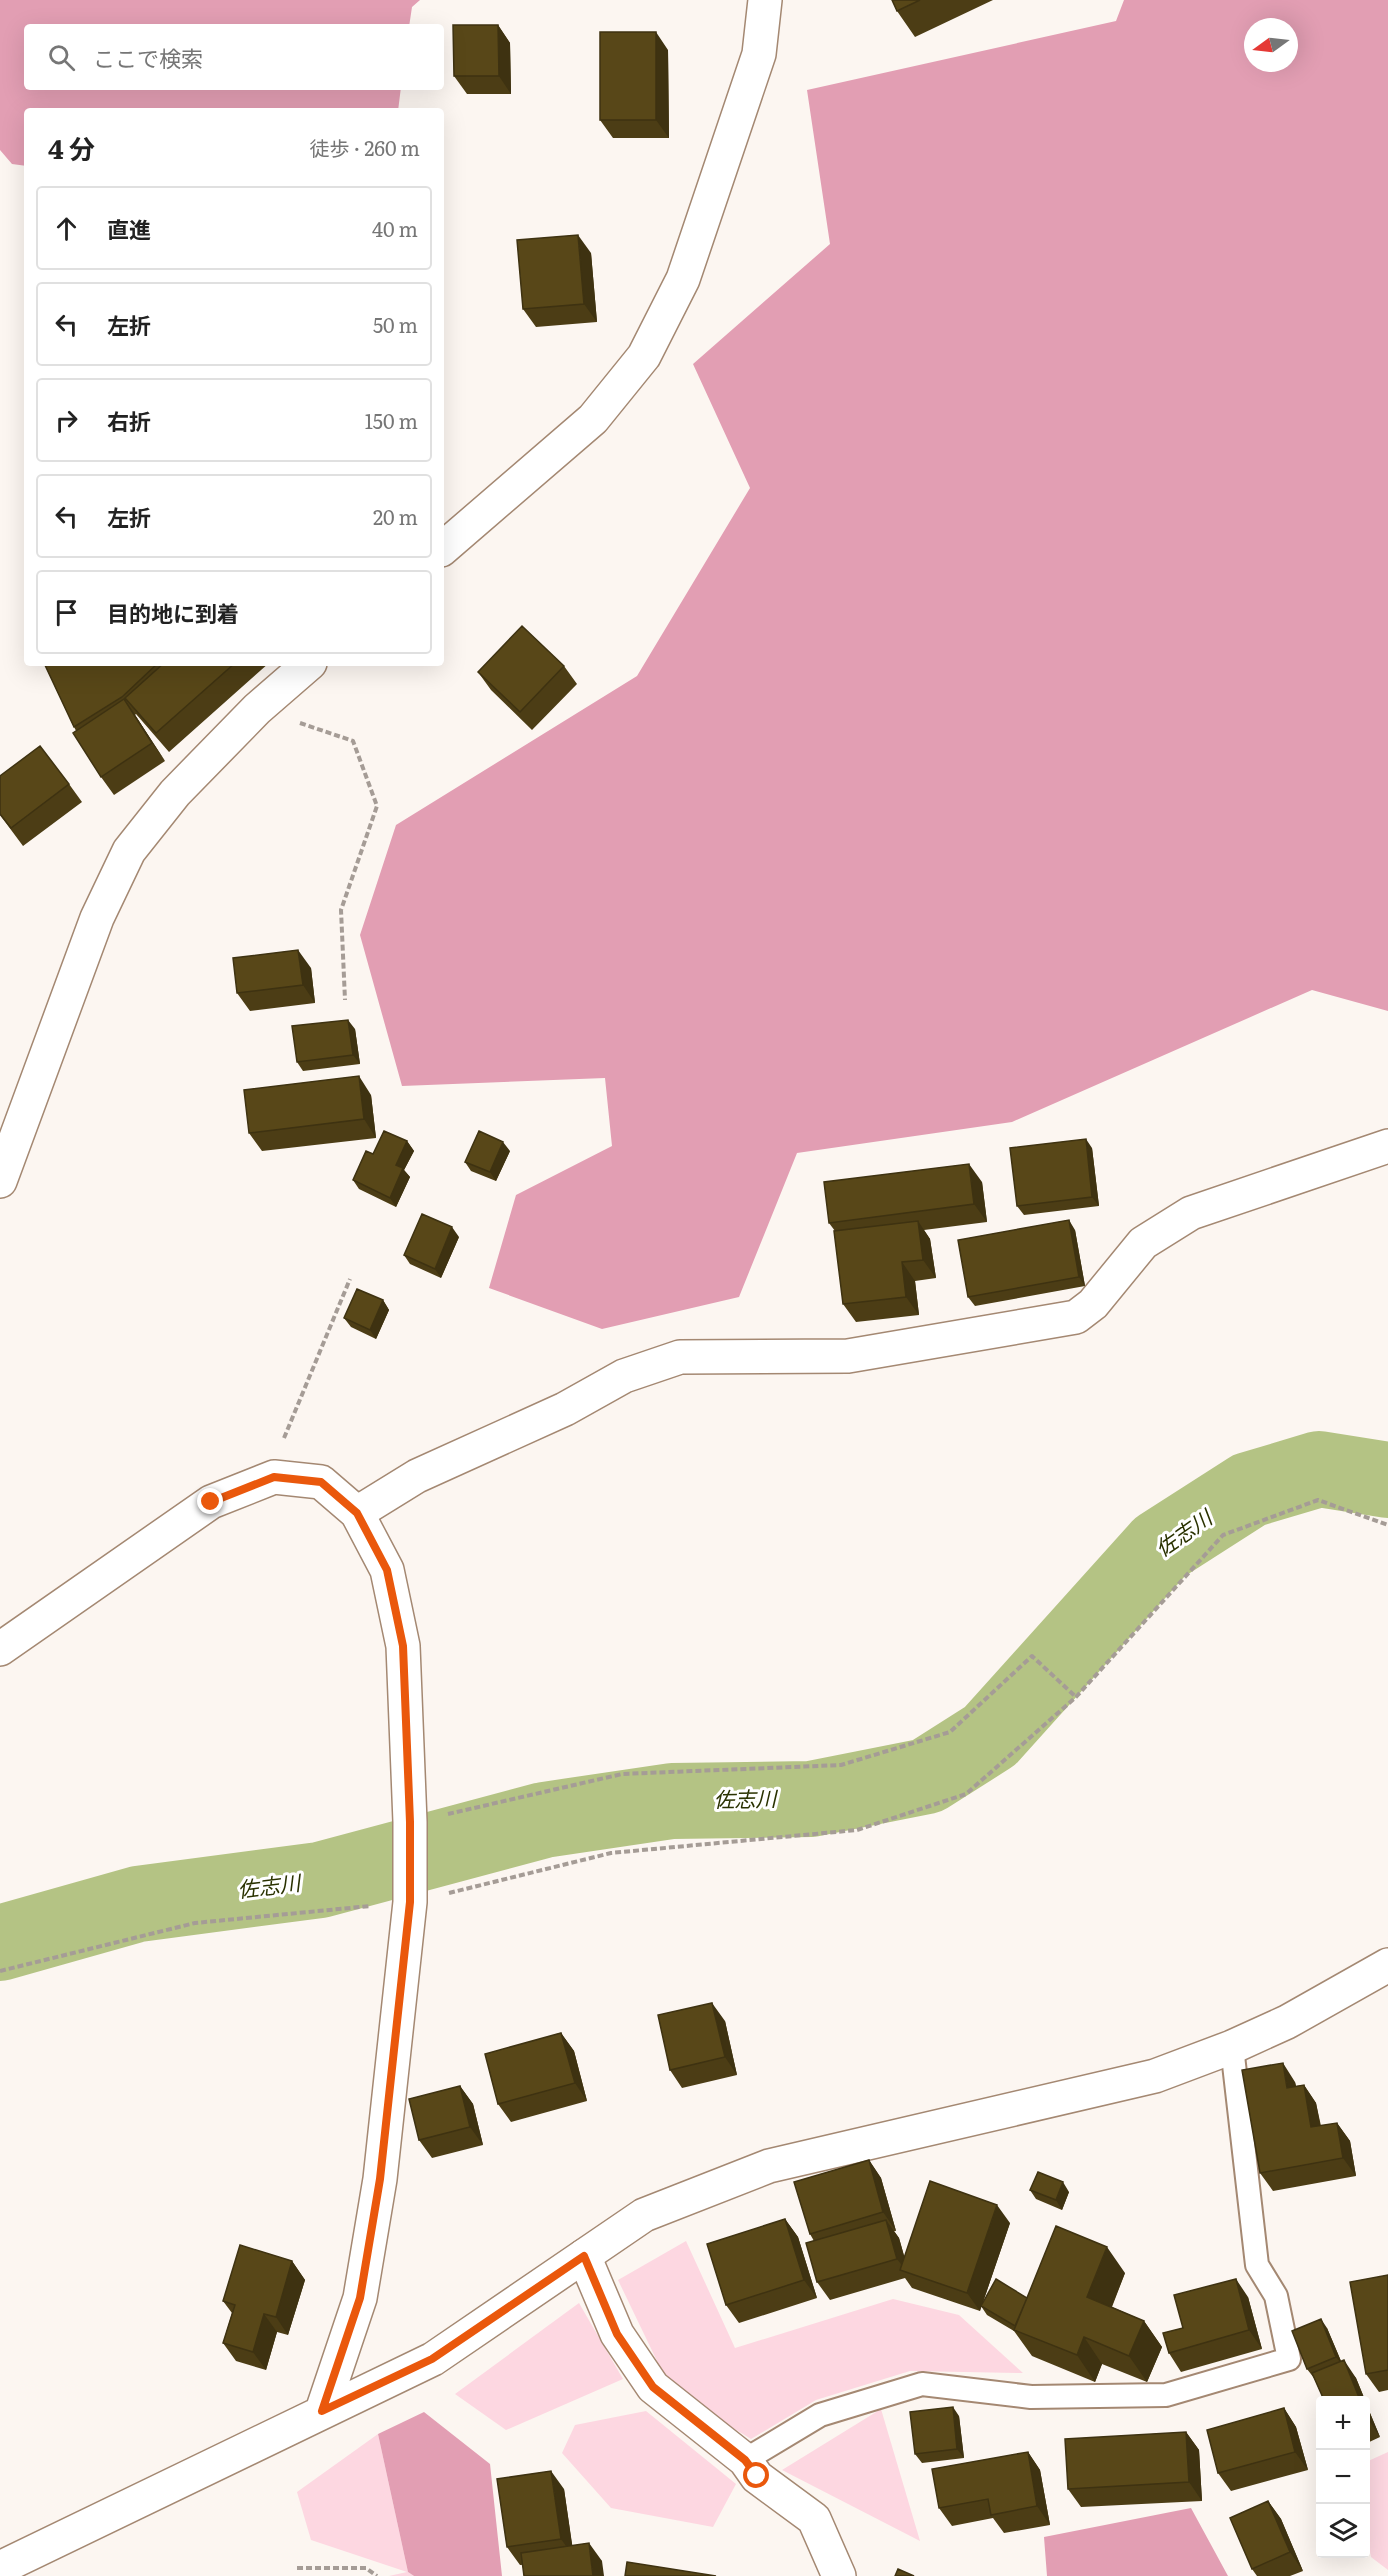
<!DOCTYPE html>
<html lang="ja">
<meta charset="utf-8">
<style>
:root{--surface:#fff;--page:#f2f2f2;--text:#222;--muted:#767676;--line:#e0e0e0}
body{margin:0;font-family:Literata,"Noto Sans JP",serif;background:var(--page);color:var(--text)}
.controls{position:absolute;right:18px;bottom:18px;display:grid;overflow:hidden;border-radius:6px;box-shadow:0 6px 24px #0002}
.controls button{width:54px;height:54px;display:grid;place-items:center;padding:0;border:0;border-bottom:2px solid var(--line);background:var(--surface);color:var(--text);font:30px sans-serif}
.compass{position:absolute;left:1244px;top:18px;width:54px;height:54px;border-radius:50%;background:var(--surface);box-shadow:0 6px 24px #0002;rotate:255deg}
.stop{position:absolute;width:18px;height:18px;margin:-14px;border:4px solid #ea580c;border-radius:50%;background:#fff}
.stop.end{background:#ea580c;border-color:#fff;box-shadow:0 2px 6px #0008}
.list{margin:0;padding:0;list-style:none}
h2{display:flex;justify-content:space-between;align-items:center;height:78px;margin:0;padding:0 24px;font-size:26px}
h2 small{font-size:20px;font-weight:400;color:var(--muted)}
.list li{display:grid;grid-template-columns:39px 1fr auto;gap:18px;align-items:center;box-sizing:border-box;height:84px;margin:0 12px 12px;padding:0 12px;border:2px solid var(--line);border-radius:6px}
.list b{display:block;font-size:22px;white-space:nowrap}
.list em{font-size:20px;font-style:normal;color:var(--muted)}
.icon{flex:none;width:33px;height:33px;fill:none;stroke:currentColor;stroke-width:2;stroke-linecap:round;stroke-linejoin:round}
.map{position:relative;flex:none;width:1388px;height:2576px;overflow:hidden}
.search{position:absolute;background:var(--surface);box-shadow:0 6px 24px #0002;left:24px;top:24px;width:420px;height:66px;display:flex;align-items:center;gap:15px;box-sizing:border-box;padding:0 21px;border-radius:6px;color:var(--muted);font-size:22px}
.panel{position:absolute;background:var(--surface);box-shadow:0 6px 24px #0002;left:24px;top:108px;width:420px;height:558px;border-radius:6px}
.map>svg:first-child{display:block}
</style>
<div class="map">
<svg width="1388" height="2576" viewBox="0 0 1388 2576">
<rect width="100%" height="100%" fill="#fcf6f1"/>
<path fill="#fdd7e1" d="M686,2241L735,2348L893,2299L959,2315L1023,2373L910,2371L816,2400L751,2439L671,2390L618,2280Z
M579,2303L623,2379L506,2430L455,2394Z
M881,2409L920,2541L782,2470Z
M646,2411L736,2484L713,2527L611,2508L562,2453L575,2425Z
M378,2434L408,2572L414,2576H389L407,2572L311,2540L297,2492Z
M1388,2452V2570L1371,2557L1366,2533V2462Z"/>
<path fill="#e29eb3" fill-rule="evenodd" d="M0,0H420L412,7L409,27H27V87H401L398,111H27V166L12,164L0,150Z
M1124,0H1388V1011L1312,990L1012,1122L797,1153L739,1297L602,1329L489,1288L516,1195L612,1146L605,1078L402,1086L360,935L396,825L637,676L750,488L693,364L830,244L807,90L1116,21ZM1253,27H1289V63H1253Z
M424,2412L490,2464L502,2576H414L408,2572L378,2434Z
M1191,2508L1228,2576H1047L1044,2537Z"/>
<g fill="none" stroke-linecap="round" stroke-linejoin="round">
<path stroke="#b4c384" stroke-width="76" d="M0,1943L138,1904L320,1880L544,1820L672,1801L811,1799L927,1776L990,1736L1160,1547L1249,1490L1319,1469L1388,1480"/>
<g stroke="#a48872" stroke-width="26">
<path id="lane" d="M745,2460L820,2415L922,2384L1031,2397L1166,2395L1289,2359L1276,2296L1257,2265L1232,2047"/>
</g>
<g stroke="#a48872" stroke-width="36">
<path id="street" d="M357,1513L417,1476L565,1409L624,1376L680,1357L848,1356L1076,1317L1093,1304L1143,1243L1191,1213L1388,1146
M584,2256L617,2334L653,2387L745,2460L757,2477L814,2519L839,2576"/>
</g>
<g stroke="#a48872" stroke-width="36">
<path id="secondary" d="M441,550L593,419L644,356L683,279L759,54L765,0
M0,1181L97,918L129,851L175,793L257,709L310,663
M0,1649L211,1502L274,1477L321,1482L357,1513L387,1570L403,1646L410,1822V1902L380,2179L360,2298L322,2411
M0,2568L433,2359L644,2215L769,2166L1155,2076L1232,2047L1287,2022L1388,1965"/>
</g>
<path stroke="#a59c96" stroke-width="4" stroke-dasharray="6 3" stroke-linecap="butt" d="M300,723L353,741L377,806L341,910L345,1000
M284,1438L350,1279
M448,1814L622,1774L841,1765L950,1732L1032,1656L1076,1697
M449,1893L611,1853L857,1830L966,1794L1076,1697L1223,1535L1318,1500L1388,1525
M0,1971L195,1923L370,1906
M297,2568H366L377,2576"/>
<use href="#lane" stroke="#fff" stroke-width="22"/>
<use href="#street" stroke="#fff" stroke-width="33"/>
<use href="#secondary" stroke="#fff" stroke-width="33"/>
</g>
<path fill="#4c3d15" d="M892,0H993L915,37L897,11Z
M498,25L510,43L511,94H467L454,76Z
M668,50L669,138H613L600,120Z
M591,253L597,322L536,327L523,309Z
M44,663H269L169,752L136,714L135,715L165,761L114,795L101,777L74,727Z
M564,666L577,684L532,730L491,690L478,672Z
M0,776L69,784L82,802L23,846L0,815Z
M311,968L315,1003L250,1011L237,993Z
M355,1029L360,1064L303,1071L297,1062Z
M371,1095L376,1138L262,1151L249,1133Z
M407,1141L414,1151L404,1170L410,1177L396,1207L359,1189L353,1180L373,1154Z
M1092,1148L1099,1206L1024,1215L1017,1206Z
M510,1151L496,1181L471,1171L465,1162Z
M982,1182L987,1222L924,1230L930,1239L936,1278L915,1281L919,1315L856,1322L843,1304L835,1231L829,1223Z
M1075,1230L1085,1286L975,1306L968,1297Z
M459,1237L441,1278L410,1264L404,1255Z
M383,1300L389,1310L376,1339L351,1327L344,1318Z
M725,2021L737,2075L682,2088L670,2070Z
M561,2033L574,2051L587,2101L511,2122L498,2104Z
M1295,2082L1296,2086L1304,2085L1316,2103L1321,2126L1337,2123L1350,2141L1356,2176L1273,2191L1260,2173Z
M460,2086L473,2104L483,2145L432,2158L419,2140Z
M869,2160L881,2178L896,2231H894L899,2238L904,2256L1010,2223L983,2302L1027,2298L1125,2273L1112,2307L1144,2321L1162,2347L1147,2382L1102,2364L1095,2382L1032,2356L1014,2331L987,2315L981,2306L980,2311L912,2288L905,2278L830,2300L817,2282L814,2241L810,2234Z
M1030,2190L1069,2192L1062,2210L1036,2199Z
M785,2219L798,2237L817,2298L739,2323L726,2305Z
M292,2261L305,2280L288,2335L277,2332L266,2370L236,2361L223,2343L232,2313L223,2301Z
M1388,2275V2390L1379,2392L1366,2374Z
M1248,2297L1262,2349L1181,2372L1169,2353L1183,2328Z
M1327,2328L1341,2361L1356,2378L1365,2400H1324L1314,2378L1307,2369Z
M1365,2401L1380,2437L1365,2444Z
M1284,2408L1296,2427L1308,2470L1231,2491L1218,2473Z
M959,2416L964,2458L922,2463L915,2454Z
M1186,2432L1199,2450L1202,2501L1081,2507L1068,2489Z
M1028,2452L1040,2470L1050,2525L1004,2533L993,2518L952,2526L939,2508Z
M564,2489L572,2545L602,2561L520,2565L507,2547Z
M1268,2501L1281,2519L1303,2571L1290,2576H1257L1252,2569Z"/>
<path fill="#3e3211" d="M498,25L510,43L511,94L499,76Z
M656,32L668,50L669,138L656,120Z
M578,235L591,253L597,322L584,304Z
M124,699L137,718L165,761L152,743Z
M298,950L311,968L315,1003L303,985Z
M348,1020L355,1029L360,1064L353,1055Z
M359,1076L371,1095L376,1138L364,1119Z
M1086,1139L1092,1148L1099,1206L1092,1197Z
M407,1141L414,1151L404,1170L410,1177L396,1207L390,1198L396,1165Z
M503,1142L510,1151L496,1181L490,1172Z
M969,1164L982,1182L987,1222L974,1204Z
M1069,1220L1075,1230L1085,1286L1079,1277Z
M918,1221L930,1239L936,1278L923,1260Z
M452,1227L459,1237L441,1278L435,1269Z
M902,1262L915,1281L919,1315L906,1297Z
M383,1300L389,1310L376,1339L370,1330Z
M712,2003L725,2021L737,2075L725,2057Z
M561,2033L574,2051L587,2101L575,2083Z
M1283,2063L1295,2082L1300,2106L1287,2088Z
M1304,2085L1316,2103L1324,2145L1311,2127Z
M460,2086L473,2104L483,2145L470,2127Z
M1337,2123L1350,2141L1356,2176L1343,2158Z
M869,2160L881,2178L896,2231L883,2212Z
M1063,2182L1069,2192L1062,2210L1056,2200Z
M997,2205L1010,2223L980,2311L967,2293Z
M785,2219L798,2237L817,2298L804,2280Z
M886,2220L899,2238L909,2273L907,2272L897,2259Z
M1107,2247L1125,2273L1105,2323L1087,2297Z
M292,2261L305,2280L288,2335L276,2317Z
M1236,2279L1248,2297L1262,2349L1249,2330Z
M264,2314L277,2332L266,2370L253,2352Z
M1321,2319L1327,2328L1343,2366L1336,2357Z
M1144,2321L1162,2347L1147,2382L1129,2356Z
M1084,2337L1102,2364L1095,2382L1077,2355Z
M1344,2360L1356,2378L1365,2400H1360Z
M1365,2401L1380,2437L1368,2419L1365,2414Z
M953,2407L959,2416L964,2458L957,2449Z
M1284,2408L1296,2427L1308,2470L1295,2452Z
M1186,2432L1199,2450L1202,2501L1189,2482Z
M1028,2452L1040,2470L1050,2525L1037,2506Z
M551,2471L564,2489L574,2557L561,2539Z
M1268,2501L1281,2519L1303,2571L1290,2552Z
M589,2543L602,2561L604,2576H593Z"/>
<path fill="#584718" stroke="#3e3211" stroke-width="1.5" d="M892,0H920L897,11Z
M453,25H498L499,76H454Z
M600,32H656V120H600Z
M578,235L584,304L523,309L517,240Z
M522,626L564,666L520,712L478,672Z
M44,663H158L122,697L74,727Z
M164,663H235L156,733L125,698Z
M124,699L152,743L101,777L73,733Z
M40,746L69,784L11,828L0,814V776Z
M298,950L303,985L237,993L233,958Z
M348,1020L353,1055L297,1062L292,1026Z
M359,1076L364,1119L249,1133L244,1090Z
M384,1131L407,1141L396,1165L403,1168L390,1198L353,1180L366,1151L373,1154Z
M479,1131L503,1142L490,1172L465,1162Z
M1086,1139L1092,1197L1017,1206L1010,1148Z
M969,1164L974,1204L829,1223L824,1182Z
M422,1214L452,1227L435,1269L404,1255Z
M1069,1220L1079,1277L968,1297L958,1240Z
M918,1221L923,1260L902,1262L906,1297L843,1304L834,1231Z
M357,1289L383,1300L370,1330L344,1318Z
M712,2003L725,2057L670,2070L658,2015Z
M561,2033L575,2083L498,2104L485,2054Z
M1283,2063L1287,2088L1304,2085L1311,2127L1337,2123L1343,2158L1260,2173L1242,2070Z
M460,2086L470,2127L419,2140L409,2099Z
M869,2160L883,2212L810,2234L794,2182Z
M1038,2172L1063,2182L1056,2200L1030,2190Z
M930,2181L997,2205L967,2293L900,2270Z
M785,2219L804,2280L726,2305L707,2244Z
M886,2220L897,2259L817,2282L806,2243Z
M1056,2226L1107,2247L1087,2297L1144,2321L1129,2356L1084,2337L1077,2355L1014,2330Z
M240,2245L292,2261L276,2317L264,2314L253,2352L223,2343L235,2305L223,2301Z
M1388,2275V2370L1366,2374L1350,2282Z
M996,2279L1027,2298L1015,2326L981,2306Z
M1236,2279L1249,2330L1169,2353L1163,2333L1183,2328L1174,2295Z
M1321,2319L1336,2357L1307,2369L1292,2331Z
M1344,2360L1360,2400H1324L1312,2373Z
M953,2407L957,2449L915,2454L910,2412Z
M1284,2408L1295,2452L1218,2473L1207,2430Z
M1186,2432L1189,2482L1068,2489L1065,2439Z
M1028,2452L1037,2506L991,2515L988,2499L939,2508L932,2469Z
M551,2471L561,2539L507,2547L497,2479Z
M1268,2501L1290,2552L1252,2569L1230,2518Z
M589,2543L593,2576H524L521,2553Z
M627,2562L716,2576H625Z
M898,2569L914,2576H895Z"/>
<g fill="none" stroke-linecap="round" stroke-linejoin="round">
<path stroke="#ea580c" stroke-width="8" d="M211,1502L274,1477L321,1482L357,1513L387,1570L403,1646L410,1822V1902L380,2179L360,2298L322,2411L432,2359L584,2256L617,2334L653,2387L745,2460L757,2476"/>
</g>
<g text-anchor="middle" stroke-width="6" stroke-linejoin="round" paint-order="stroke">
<g font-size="21" font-style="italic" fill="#2a3201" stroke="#fff">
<text transform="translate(1184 1534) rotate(-35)" y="7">佐志川</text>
<text transform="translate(745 1800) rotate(-1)" y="7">佐志川</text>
<text transform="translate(269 1887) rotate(-7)" y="7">佐志川</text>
</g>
</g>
</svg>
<div class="controls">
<button>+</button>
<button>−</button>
<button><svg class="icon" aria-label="layers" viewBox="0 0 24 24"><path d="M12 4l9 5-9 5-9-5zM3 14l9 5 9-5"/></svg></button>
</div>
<svg class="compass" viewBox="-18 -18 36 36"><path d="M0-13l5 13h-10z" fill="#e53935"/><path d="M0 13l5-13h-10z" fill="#767676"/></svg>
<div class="stop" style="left:757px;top:2476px"></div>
<div class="stop end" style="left:211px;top:1502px"></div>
<div class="search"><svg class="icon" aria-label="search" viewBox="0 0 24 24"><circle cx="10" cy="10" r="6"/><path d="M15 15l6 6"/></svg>ここで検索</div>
<section class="panel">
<h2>4 分<small>徒歩 · 260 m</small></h2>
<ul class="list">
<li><svg class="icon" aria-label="ahead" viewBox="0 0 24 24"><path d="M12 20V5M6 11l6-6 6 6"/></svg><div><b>直進</b></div><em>40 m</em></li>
<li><svg class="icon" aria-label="left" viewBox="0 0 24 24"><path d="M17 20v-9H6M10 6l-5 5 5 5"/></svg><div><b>左折</b></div><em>50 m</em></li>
<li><svg class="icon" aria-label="right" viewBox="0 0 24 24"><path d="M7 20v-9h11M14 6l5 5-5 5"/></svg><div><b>右折</b></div><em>150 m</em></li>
<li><svg class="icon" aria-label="left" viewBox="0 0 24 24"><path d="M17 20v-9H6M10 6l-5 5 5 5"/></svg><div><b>左折</b></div><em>20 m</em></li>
<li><svg class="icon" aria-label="arrive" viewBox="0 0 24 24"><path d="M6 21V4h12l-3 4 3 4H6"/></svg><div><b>目的地に到着</b></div></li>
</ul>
</section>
</div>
